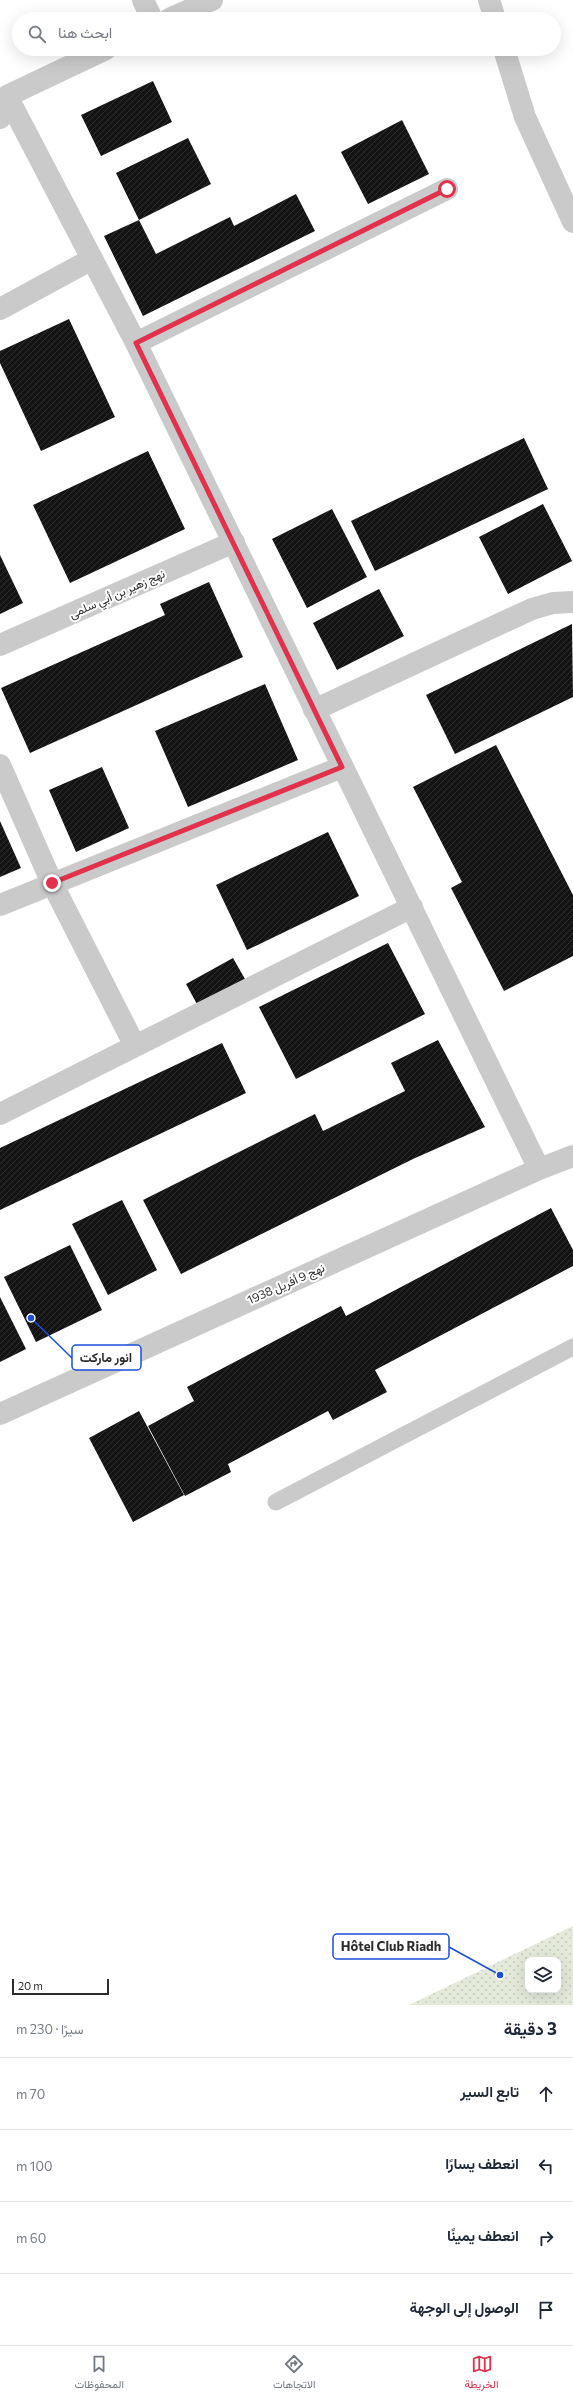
<!DOCTYPE html>
<html lang="ar">
<meta charset="utf-8">
<style>
:root{--surface:#fff;--page:#f2f2f3;--text:#1f2937;--muted:#747a83;--line:#e0e1e3;--accent:#e1314c}
body{margin:0;font-family:Commissioner,Vazirmatn,sans-serif;background:var(--page);color:var(--text);direction:rtl}
.controls{position:absolute;right:12px;bottom:12px;display:grid;overflow:hidden;border-radius:8px;box-shadow:0 4px 16px #0002}
.controls button{width:36px;height:36px;display:grid;place-items:center;padding:0;border:0;border-bottom:1px solid var(--line);background:var(--surface);color:var(--text);font:20px sans-serif}
.scale{position:absolute;left:12px;bottom:10px;width:97px;box-sizing:border-box;padding-left:4px;border:2px solid #2d2d2d;border-top:0;font-size:11px;line-height:14px;white-space:nowrap;color:#2d2d2d;-webkit-text-stroke:3px #fff;paint-order:stroke}
.stop{position:absolute;width:12px;height:12px;margin:-9px;border:3px solid #e1314c;border-radius:50%;background:#fff}
.stop.end{background:#e1314c;border-color:#fff;box-shadow:0 1px 4px #0008}
.list{margin:0;padding:0;list-style:none}
h2{display:flex;justify-content:space-between;align-items:center;height:52px;margin:0;padding:0 16px;font-size:17px}
h2 small{font-size:13px;font-weight:400;color:var(--muted)}
.list li{display:grid;grid-template-columns:26px 1fr auto;gap:12px;align-items:center;box-sizing:border-box;height:72px;padding:0 16px;border-top:1px solid var(--line)}
.list b{display:block;font-size:15px;white-space:nowrap}
.list em{font-size:13px;font-style:normal;color:var(--muted)}
.icon{flex:none;width:22px;height:22px;fill:none;stroke:currentColor;stroke-width:2;stroke-linecap:round;stroke-linejoin:round}
.map{position:relative;flex:none;width:573px;height:2005px;overflow:hidden;direction:ltr}
.search{position:absolute;background:var(--surface);box-shadow:0 4px 16px #0002;left:12px;right:12px;top:12px;height:44px;display:flex;align-items:center;gap:10px;box-sizing:border-box;padding:0 14px;border-radius:22px;color:var(--muted);font-size:15px}
.sheet{height:340px;background:var(--surface)}
nav{display:flex;justify-content:space-around;align-items:center;box-sizing:border-box;height:56px;border-top:1px solid var(--line);background:var(--surface);font-size:11px;color:var(--muted)}
nav a{display:grid;justify-items:center;gap:2px}
nav .on{color:var(--accent)}
.map>svg:first-child{display:block}
</style>
<div class="map">
<svg width="573" height="2005" viewBox="0 0 573 2005">
<defs>
<pattern id="green-dots" width="8" height="8" patternUnits="userSpaceOnUse"><rect width="8" height="8" fill="#e4eada"/><path d="M2 2h.1M6 6h.1" fill="none" stroke="#c4c9bb" stroke-width="1.8" stroke-linecap="round"/></pattern>
<pattern id="building-hatch" width="6" height="6" patternUnits="userSpaceOnUse"><rect width="6" height="6" fill="#141414"/><path d="M-1 1l2-2M0 6l6-6M5 7l2-2" fill="none" stroke="#2e2e2e"/></pattern>
</defs>
<rect width="100%" height="100%" fill="#fff"/>
<path fill="url(#green-dots)" fill-rule="evenodd" d="M573,1926V2005H409ZM528,1960H558V1990H528Z"/>
<path fill="url(#building-hatch)" d="M153,81L172,122L101,156L81,115Z
M402,120L429,174L368,204L341,152Z
M188,138L211,184L139,220L116,173Z
M296,194L315,231L143,316L104,236L139,220L156,254L230,217L234,226Z
M69,319L115,417L41,451L0,363V351Z
M524,438L548,489L375,571L351,521Z
M148,451L185,529L70,583L33,505Z
M543,504L572,561L508,594L479,537Z
M332,509L367,577L307,608L272,539Z
M0,555L23,603L0,614Z
M209,582L243,657L30,753L1,688L165,615L160,604Z
M379,589L404,636L337,670L313,623Z
M572,624L573,697L455,754L426,695Z
M265,684L298,760L188,807L155,731Z
M496,745L573,895V956L504,991L451,888L462,882L413,787Z
M102,767L129,828L76,852L49,790Z
M0,821L21,868L0,877Z
M328,832L359,896L247,950L216,885Z
M388,943L425,1014L296,1079L259,1007Z
M233,958L245,979L198,1006L186,984Z
M438,1040L485,1127L413,1159L181,1274L143,1200L315,1114L323,1131L405,1091L391,1063Z
M222,1043L246,1093L0,1210V1148Z
M122,1200L157,1270L108,1295L72,1224Z
M551,1208L573,1250V1266L375,1370L387,1392L333,1420L328,1411L228,1464L231,1472L185,1496L148,1426L194,1401L187,1387L341,1306L346,1316Z
M70,1245L102,1310L36,1342L4,1277Z
M0,1297L26,1349L0,1362Z
M139,1411L184,1495L133,1522L89,1438Z"/>
<g fill="none" stroke-linecap="round" stroke-linejoin="round">
<path stroke="#cacaca" stroke-width="17" d="M276,1502L573,1347"/>
<path stroke="#cacaca" stroke-width="22" d="M143,0L152,19
M489,0L495,19
M169,19L212,0
M504,49L525,117L573,222
M7,96L136,343L539,1169
M0,118L7,96L106,49
M0,309L92,259
M136,343L447,189
M0,645L234,542
M314,710L532,609L553,603L573,602
M0,765L52,883L135,1046
M0,905L342,767
M0,1114L412,907
M0,1414L539,1169L573,1156"/>
</g>
<g fill="none" stroke-linecap="round" stroke-linejoin="round">
<path stroke="#e1314c" stroke-width="5" d="M52,883L342,767L136,343L447,189"/>
</g>
<g text-anchor="middle" stroke-width="4" stroke-linejoin="round" paint-order="stroke">
<g font-size="12" fill="#2d2d2d" stroke="#fff">
<text transform="translate(117 594) rotate(-24)" y="4">نهج زهير بن أبي سلمى</text>
<text transform="translate(286 1284) rotate(-24)" y="4">نهج 9 أفريل 1938</text>
</g>
</g>
<path fill="none" stroke="#1d4ed8" stroke-width="1.5" d="M31 1318L72 1358M500 1975L449 1947"/>
<g fill="#1d4ed8" stroke="#fff" stroke-width="1.5">
<circle cx="31" cy="1318" r="4"/>
<circle cx="500" cy="1975" r="4"/>
</g>
<g fill="#fff" stroke="#1d4ed8" stroke-width="1.5">
<rect x="72" y="1345" width="69" height="25" rx="4"/>
<rect x="333" y="1934" width="116" height="25" rx="4"/>
</g>
<g font-size="13" text-anchor="middle" font-weight="bold" fill="#2d2d2d">
<text x="106" y="1362">انور ماركت</text>
<text x="391" y="1951">Hôtel Club Riadh</text>
</g>
</svg>
<div class="controls">
<button><svg class="icon" aria-label="layers" viewBox="0 0 24 24"><path d="M12 4l9 5-9 5-9-5zM3 14l9 5 9-5"/></svg></button>
</div>
<div class="scale">20 m</div>
<div class="stop" style="left:447px;top:189px"></div>
<div class="stop end" style="left:52px;top:883px"></div>
<div class="search"><svg class="icon" aria-label="search" viewBox="0 0 24 24"><circle cx="10" cy="10" r="6"/><path d="M15 15l6 6"/></svg>ابحث هنا</div>
</div>
<section class="sheet">
<h2>3 دقيقة<small>سيرًا · 230 m</small></h2>
<ul class="list">
<li><svg class="icon" aria-label="ahead" viewBox="0 0 24 24"><path d="M12 20V5M6 11l6-6 6 6"/></svg><div><b>تابع السير</b></div><em>70 m</em></li>
<li><svg class="icon" aria-label="left" viewBox="0 0 24 24"><path d="M17 20v-9H6M10 6l-5 5 5 5"/></svg><div><b>انعطف يسارًا</b></div><em>100 m</em></li>
<li><svg class="icon" aria-label="right" viewBox="0 0 24 24"><path d="M7 20v-9h11M14 6l5 5-5 5"/></svg><div><b>انعطف يمينًا</b></div><em>60 m</em></li>
<li><svg class="icon" aria-label="arrive" viewBox="0 0 24 24"><path d="M6 21V4h12l-3 4 3 4H6"/></svg><div><b>الوصول إلى الوجهة</b></div></li>
</ul>
</section>
<nav>
<a class="on"><svg class="icon" aria-label="map" viewBox="0 0 24 24"><path d="M3 6l6-2 6 2 6-2v14l-6 2-6-2-6 2zM9 4v14M15 6v14"/></svg>الخريطة</a>
<a><svg class="icon" aria-label="directions" viewBox="0 0 24 24"><path d="M12 3l9 9-9 9-9-9zM9 14v-3h6M13 9l2 2-2 2"/></svg>الاتجاهات</a>
<a><svg class="icon" aria-label="saved" viewBox="0 0 24 24"><path d="M7 4h10v16l-5-4-5 4z"/></svg>المحفوظات</a>
</nav>
